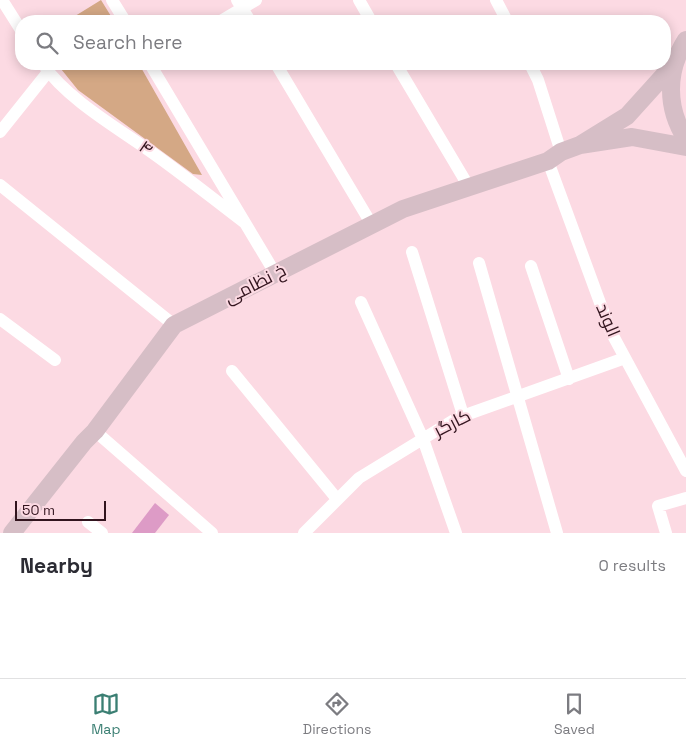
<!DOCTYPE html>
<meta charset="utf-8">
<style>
:root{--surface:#fff;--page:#f7f7f7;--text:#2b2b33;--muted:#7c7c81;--line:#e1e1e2;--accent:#3b7f73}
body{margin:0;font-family:"Space Grotesk",Cairo,sans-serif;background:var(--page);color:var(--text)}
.scale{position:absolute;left:15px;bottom:12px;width:91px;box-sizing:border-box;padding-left:5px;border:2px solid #32141e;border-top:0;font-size:14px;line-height:18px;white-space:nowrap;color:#32141e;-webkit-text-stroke:4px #fcdae3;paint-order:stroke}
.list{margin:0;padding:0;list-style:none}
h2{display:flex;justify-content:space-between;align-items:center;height:65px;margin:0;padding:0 20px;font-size:21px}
h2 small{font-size:16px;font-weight:400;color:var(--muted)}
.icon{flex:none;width:28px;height:28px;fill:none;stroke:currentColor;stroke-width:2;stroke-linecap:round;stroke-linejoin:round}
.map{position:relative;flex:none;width:686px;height:533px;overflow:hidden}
.search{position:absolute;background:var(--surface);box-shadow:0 2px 12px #0003;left:15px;right:15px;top:15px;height:55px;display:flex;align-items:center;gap:12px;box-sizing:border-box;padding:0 18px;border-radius:20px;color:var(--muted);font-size:19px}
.sheet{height:145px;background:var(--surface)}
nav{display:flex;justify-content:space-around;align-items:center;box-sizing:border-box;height:70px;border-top:1px solid var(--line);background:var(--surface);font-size:14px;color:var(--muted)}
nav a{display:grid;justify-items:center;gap:2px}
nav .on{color:var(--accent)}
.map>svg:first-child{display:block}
</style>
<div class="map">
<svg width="686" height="533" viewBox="0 0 686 533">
<rect width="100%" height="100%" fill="#fcdae3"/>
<path fill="#d4a885" d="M101,0L114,21H67Z
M57,64H139L202,175L193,174L78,90Z"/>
<path fill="#dd9bc6" d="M155,503L169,515L155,533H132Z"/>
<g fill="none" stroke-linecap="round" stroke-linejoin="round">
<path stroke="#fff" stroke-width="12" d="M2,0L21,30
M112,0L125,21
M237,0L250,21
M359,0L371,21
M496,0L507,21
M221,21L256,0
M43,64C65,97 114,126 147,149C180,172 212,198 245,223
M150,64L275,273
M276,64L372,225
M396,64L469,187
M530,64L538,80L561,152
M0,132L48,72
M548,161L610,330L686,471
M0,185L174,325
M412,252L463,415
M479,263L557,533
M531,266L569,379
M361,302L423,439L456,533
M0,319L55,360
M232,371L337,499
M95,431L212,533
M88,522L102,533
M304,533L359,478L457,418L625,358
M666,533L658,506L686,498"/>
<path stroke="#d6bec6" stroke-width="18" d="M686,40C666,71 666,108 686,139
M674,64L627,116L580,145L632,137L686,147
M12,533L84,442L95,431L174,325L403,209L548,161L561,152L580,145"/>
</g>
<g text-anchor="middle" stroke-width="4" stroke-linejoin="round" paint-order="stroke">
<g font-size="18" fill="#32141e" stroke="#fcdae3">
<text transform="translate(146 148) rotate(35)" y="6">۴</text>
<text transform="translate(255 284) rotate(-27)" y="6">خ نظامی</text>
<text transform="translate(608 320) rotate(67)" y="6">الوند</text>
<text transform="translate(452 423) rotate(-27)" y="6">کارگر</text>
</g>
</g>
</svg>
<div class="scale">50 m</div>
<div class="search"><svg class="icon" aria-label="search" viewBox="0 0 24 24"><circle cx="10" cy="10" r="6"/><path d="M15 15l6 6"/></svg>Search here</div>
</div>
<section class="sheet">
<h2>Nearby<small>0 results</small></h2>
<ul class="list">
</ul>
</section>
<nav>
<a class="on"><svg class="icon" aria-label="map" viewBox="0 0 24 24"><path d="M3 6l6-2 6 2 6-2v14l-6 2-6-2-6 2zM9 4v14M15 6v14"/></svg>Map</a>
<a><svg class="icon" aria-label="directions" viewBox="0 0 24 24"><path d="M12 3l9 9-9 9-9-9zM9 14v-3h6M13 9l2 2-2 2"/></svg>Directions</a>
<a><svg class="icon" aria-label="saved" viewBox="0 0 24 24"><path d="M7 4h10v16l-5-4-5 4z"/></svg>Saved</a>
</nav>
